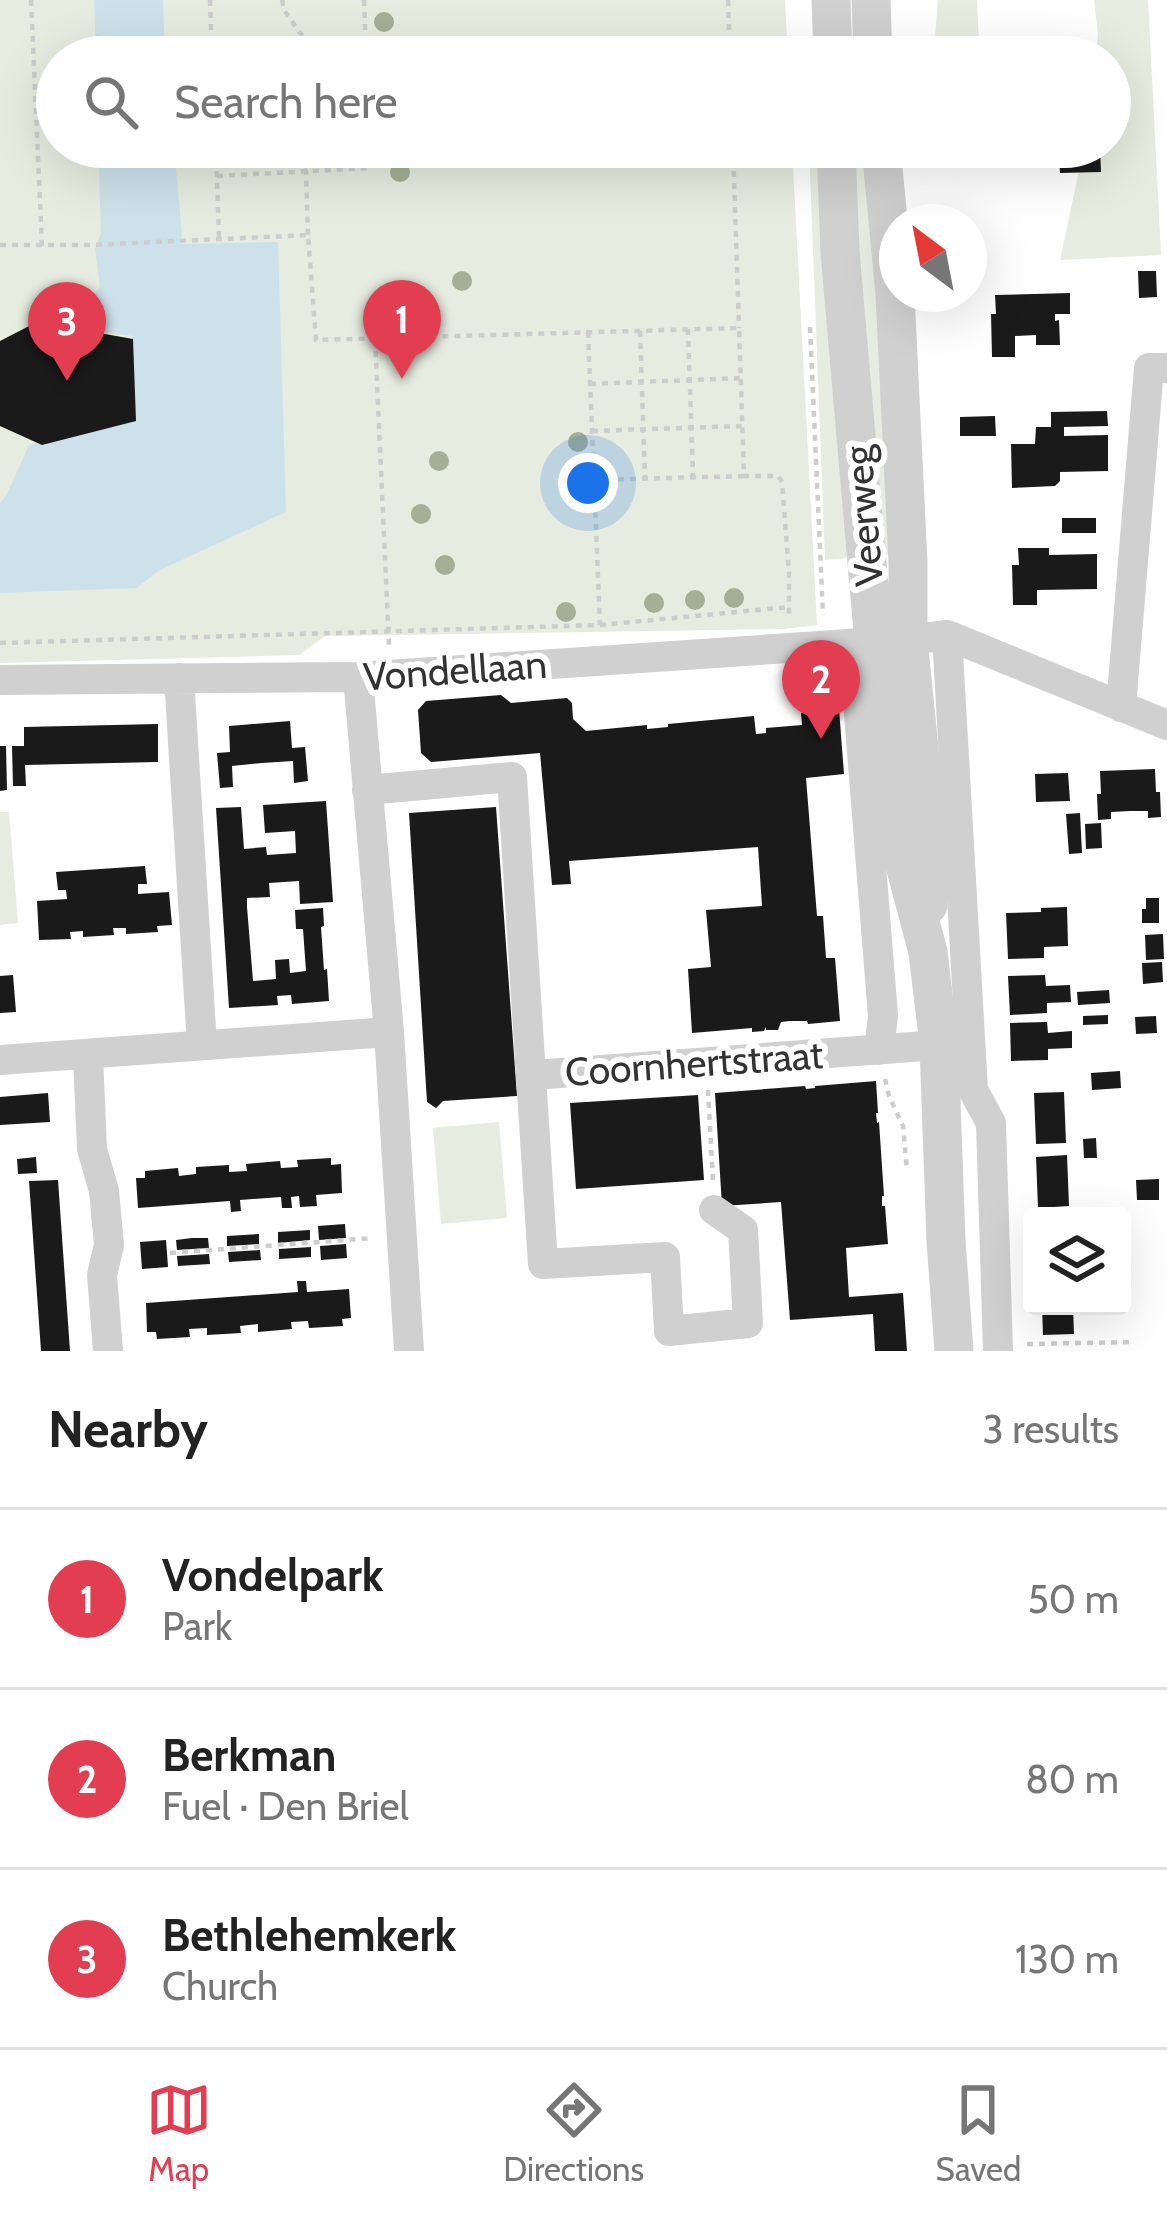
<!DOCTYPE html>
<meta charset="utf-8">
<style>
:root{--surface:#fff;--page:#f2f2f2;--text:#222;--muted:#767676;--line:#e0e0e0;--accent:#e23d50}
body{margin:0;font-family:Cabin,sans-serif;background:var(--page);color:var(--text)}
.controls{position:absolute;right:36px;bottom:36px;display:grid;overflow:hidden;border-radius:12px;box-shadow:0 12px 48px #0002}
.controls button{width:108px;height:108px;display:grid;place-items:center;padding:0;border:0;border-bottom:3px solid var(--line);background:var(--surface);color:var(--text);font:60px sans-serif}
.compass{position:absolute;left:879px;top:204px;width:108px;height:108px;border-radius:50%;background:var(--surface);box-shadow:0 12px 48px #0002;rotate:328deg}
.you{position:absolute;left:588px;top:483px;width:42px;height:42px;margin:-30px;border:9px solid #fff;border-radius:50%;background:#1a73e8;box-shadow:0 0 0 18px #1a73e833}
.badge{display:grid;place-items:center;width:78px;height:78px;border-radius:50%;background:var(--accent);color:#fff;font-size:39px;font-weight:700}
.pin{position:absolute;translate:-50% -99px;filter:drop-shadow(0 3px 6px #0008)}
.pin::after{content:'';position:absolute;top:63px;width:42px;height:36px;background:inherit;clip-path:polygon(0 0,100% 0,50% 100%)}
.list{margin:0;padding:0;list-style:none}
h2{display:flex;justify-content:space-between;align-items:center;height:156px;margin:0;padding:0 48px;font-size:51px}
h2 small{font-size:39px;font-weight:400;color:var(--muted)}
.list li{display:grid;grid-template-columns:78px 1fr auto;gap:36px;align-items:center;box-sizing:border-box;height:180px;padding:0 48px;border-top:3px solid var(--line)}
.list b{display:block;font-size:45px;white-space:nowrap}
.list p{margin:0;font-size:39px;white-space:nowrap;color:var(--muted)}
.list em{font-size:39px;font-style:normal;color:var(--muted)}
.icon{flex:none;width:66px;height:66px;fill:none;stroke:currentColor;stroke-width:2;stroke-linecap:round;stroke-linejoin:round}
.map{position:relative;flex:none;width:1167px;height:1351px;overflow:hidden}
.search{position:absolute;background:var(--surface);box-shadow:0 12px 48px #0002;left:36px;right:36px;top:36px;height:132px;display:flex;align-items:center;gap:30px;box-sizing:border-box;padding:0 42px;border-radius:66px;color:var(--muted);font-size:45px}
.sheet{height:696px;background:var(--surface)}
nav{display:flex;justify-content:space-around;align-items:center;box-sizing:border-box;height:168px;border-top:3px solid var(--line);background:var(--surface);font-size:33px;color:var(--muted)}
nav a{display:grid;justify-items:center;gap:6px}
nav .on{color:var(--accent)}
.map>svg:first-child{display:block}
</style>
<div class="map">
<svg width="1167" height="1351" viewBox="0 0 1167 1351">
<rect width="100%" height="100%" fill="#fff"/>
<path fill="#e6ecdf" d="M0,0H785L788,57H57V147H792L817,625L784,629L325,636L299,655L0,663Z
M938,0H977L979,45L970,48L934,50Z
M1094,0H1148L1161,255L1060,260L1084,147H1110V57H1096L1098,34Z
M809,147H829L859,557L825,560Z
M845,147H874L899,554L874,556Z
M0,812H9L18,923L0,925Z
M499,1122L507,1218L441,1224L433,1128Z"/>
<path fill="#cde1eb" d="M94,0H163L165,57H96Z
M98,147H174L182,235L179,244L278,242L286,512L158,571L137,588L0,593V503L6,496L29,445L135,420L132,336L68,327L100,287L95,249L101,233Z"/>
<path fill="#1a1a1a" d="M1035,38L1036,49L1061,48V57H1014L1013,39Z
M1082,147H1100L1101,172L1060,173L1059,157L1082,156Z
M1138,271H1156L1157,297L1139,298Z
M1070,293V314H1055V321L1059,320L1060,345H1036V335L1015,336V357H992L991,314H996L995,295Z
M37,322L133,339L136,421L42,445L0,426V341Z
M1107,411L1108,426L1064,427V436L1108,435V471L1060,472V481L1055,486L1012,488L1011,444H1035L1036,427H1051V412Z
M995,416L996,436H960V417Z
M1062,518H1096V533H1062Z
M1018,548H1049V555L1097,554V589L1037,590V605H1013L1012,565H1019Z
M501,695L511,703L567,698L572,703L573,719L586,731L647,725V729L668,727V724L754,716L756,734L766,733V728L802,725L801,713L839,709L844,774L806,778L817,916H823L826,958H835L840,1021L808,1024L807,1021H790L781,1022L778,1030H766V1027L764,1031L752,1032V1028L692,1033L688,969L711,967L706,910L762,906L758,847L569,861L571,884L552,885L540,753L431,762L421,753L418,710L426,701Z
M290,721L292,748L305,747L308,781L294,783L293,761L262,763L232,766L233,787L220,788L217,753L230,752L229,726Z
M158,724V762L25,765L26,786H13L12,746H24V727Z
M0,746H6L7,790L0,791Z
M1155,769L1156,792H1160L1161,817L1148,818V811H1130L1111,812V819L1098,820L1097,794H1101L1100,771Z
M1068,773L1070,801L1036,802L1035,774Z
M326,801L333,902L300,904L299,881L269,883L270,897L247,898V907L253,981L276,979L275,960L289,959L290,973L306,971L303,929H296L295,910L323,908L324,926L321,927L324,970L327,969L329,1001L292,1004L291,995L277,996L278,1005L229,1008L216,808L241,807L244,849L266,847L267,855L296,853L295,831L265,833L263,805Z
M496,807L517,1096L443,1101L436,1108L427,1102L409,813Z
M1080,813L1082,853L1069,854L1066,814Z
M1101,823L1102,848L1086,849L1085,824Z
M145,866L147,884H138V894L169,892L172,925L157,926L158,932L126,934V928H113L114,935L83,937V931L70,932L71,939L39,940L37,901L67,899L66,890H58L56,872Z
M1146,898H1159V923H1142V909H1146Z
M1067,907L1068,946L1044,947V958L1008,959L1006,913L1041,912V908Z
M1163,934L1164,959L1146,960L1145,935Z
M1162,962L1163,982L1143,984L1142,963Z
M13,975L16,1012L0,1013V976Z
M1045,975L1046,986L1070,985L1071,1002L1047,1003V1013L1010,1015L1008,976Z
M1109,990L1110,1003L1078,1005L1077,992Z
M1108,1015V1024L1083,1025V1016Z
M1156,1016L1157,1033L1136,1034L1135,1017Z
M1047,1022L1048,1033L1072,1031V1048L1048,1049V1060L1011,1061L1010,1023Z
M1120,1071L1121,1088L1092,1090L1091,1073Z
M876,1081L878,1113H876L877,1123L879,1122L884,1196H882V1206H885L888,1244L846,1248L849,1297L903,1293L907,1351H875L873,1314L790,1320L781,1202L722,1206L715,1093L805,1086L806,1089L815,1088V1086Z
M1064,1092L1066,1143L1036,1144L1034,1093Z
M48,1093L50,1122L0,1125V1097Z
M698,1095L704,1180L576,1189L570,1103Z
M1096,1138L1097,1158H1084L1083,1139Z
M1067,1155L1069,1206L1038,1208L1036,1157Z
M36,1157L37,1173L18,1174L17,1159Z
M331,1158V1165L341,1164L342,1193L316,1195L317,1206L300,1207L299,1196L291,1197L292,1208H282L281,1197L240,1200L241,1211L231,1212L230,1201L138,1208L136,1178H145V1171L178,1168L179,1176L187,1175L196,1174V1167L229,1165V1172L247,1171L246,1164L280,1161L281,1168L298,1167L297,1160Z
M1159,1179V1200H1137L1136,1180Z
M58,1180L70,1351H41L29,1181Z
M345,1224L346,1238L319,1240L318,1226Z
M310,1230V1240L278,1243V1232Z
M259,1234V1244L227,1246V1236Z
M192,1238H208L209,1248L177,1250L176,1240Z
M166,1240L168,1267L142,1269L140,1242Z
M346,1244L347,1258L321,1260L320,1246Z
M311,1247V1257L279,1259V1249Z
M260,1250L261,1260L229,1262L228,1252Z
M209,1254L210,1264L178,1266L177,1256Z
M297,1281H306L307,1292L349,1289L351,1318L342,1319L343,1326L309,1328L308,1321L291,1322L292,1329L258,1332V1324L240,1326L241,1333L207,1335V1328L189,1329L190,1337L157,1339L156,1332H147L146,1303L298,1292Z
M1042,1306H1073L1074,1334L1043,1335Z"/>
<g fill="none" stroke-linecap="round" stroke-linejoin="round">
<path stroke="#cdcdcd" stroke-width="4.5" stroke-dasharray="6 6" stroke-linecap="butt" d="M31,0L42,246
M210,0L212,57
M282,0L284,10L317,57
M364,0L366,57
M728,0L730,57
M216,147L219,239
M295,147L306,172L308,235
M733,147L739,328
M217,176L370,168V147
M0,245H91L308,235L316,340L739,328L744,476H778L782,482L789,573V618
M810,327L823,615
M688,329L693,478
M640,331L645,479
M588,332L600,625
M375,339L389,645
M590,384L740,378
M592,431L742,426
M594,480L744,476
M0,643L600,625L789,607
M885,1079L889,1096L903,1126L907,1171
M708,1090L713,1181
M170,1253L373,1238
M1027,1344L1135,1342"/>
<path stroke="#d0d0d0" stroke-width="30" d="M947,635L973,1090L991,1123L998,1351
M843,645L857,689L883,1016L879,1050
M358,677L389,1032L409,1351
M179,678L202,1045
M0,680L358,677L908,640L947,635L1167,725
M1121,707L1149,368H1167
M367,790L512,777L543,1264L665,1257L669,1331L748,1323L743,1230L714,1210
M88,1055L92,1149L104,1191L109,1245L102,1275L108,1351
M0,1060L389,1032
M533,1075L939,1045"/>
<path stroke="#d0d0d0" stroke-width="39" d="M831,0L833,57
M871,0L873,57
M836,147L840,252L874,643L901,850L928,952L939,1045L946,1241L954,1351
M881,147L895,294L908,563V640L929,846L928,905"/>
</g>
<g fill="#a3b096">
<circle cx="384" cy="22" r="10"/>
<circle cx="400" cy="172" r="10"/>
<circle cx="462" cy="281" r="10"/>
<circle cx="578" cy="442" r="10"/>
<circle cx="439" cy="461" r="10"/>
<circle cx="421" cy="514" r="10"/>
<circle cx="445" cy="565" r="10"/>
<circle cx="734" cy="598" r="10"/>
<circle cx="695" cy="600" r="10"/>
<circle cx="654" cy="603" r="10"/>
<circle cx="566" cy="612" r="10"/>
</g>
<g text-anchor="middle" stroke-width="12" stroke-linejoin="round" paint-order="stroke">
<g font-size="39" fill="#333" stroke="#fff">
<text transform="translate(863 516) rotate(-95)" y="14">Veerweg</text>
<text transform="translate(455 670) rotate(-4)" y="14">Vondellaan</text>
<text transform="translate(694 1063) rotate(-4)" y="14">Coornhertstraat</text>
</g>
</g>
</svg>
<div class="controls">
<button><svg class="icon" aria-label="layers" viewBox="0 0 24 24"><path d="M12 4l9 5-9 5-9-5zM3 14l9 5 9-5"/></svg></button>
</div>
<svg class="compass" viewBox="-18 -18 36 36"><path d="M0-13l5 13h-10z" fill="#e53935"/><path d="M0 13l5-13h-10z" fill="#767676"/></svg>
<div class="you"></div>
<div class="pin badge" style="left:402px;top:379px">1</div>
<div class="pin badge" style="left:821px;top:739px">2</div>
<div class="pin badge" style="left:67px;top:381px">3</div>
<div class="search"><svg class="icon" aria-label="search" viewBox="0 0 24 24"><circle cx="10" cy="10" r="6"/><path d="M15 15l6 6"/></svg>Search here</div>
</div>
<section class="sheet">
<h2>Nearby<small>3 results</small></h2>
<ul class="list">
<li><span class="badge">1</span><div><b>Vondelpark</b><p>Park</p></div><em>50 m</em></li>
<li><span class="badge">2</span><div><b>Berkman</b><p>Fuel · Den Briel</p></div><em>80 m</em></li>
<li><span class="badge">3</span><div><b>Bethlehemkerk</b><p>Church</p></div><em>130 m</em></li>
</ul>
</section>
<nav>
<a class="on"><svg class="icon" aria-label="map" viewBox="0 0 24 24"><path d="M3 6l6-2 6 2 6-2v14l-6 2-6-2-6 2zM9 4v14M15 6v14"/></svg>Map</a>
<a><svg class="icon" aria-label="directions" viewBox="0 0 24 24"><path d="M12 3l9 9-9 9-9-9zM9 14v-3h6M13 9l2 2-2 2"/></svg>Directions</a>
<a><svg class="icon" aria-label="saved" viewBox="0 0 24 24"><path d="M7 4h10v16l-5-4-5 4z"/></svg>Saved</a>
</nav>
